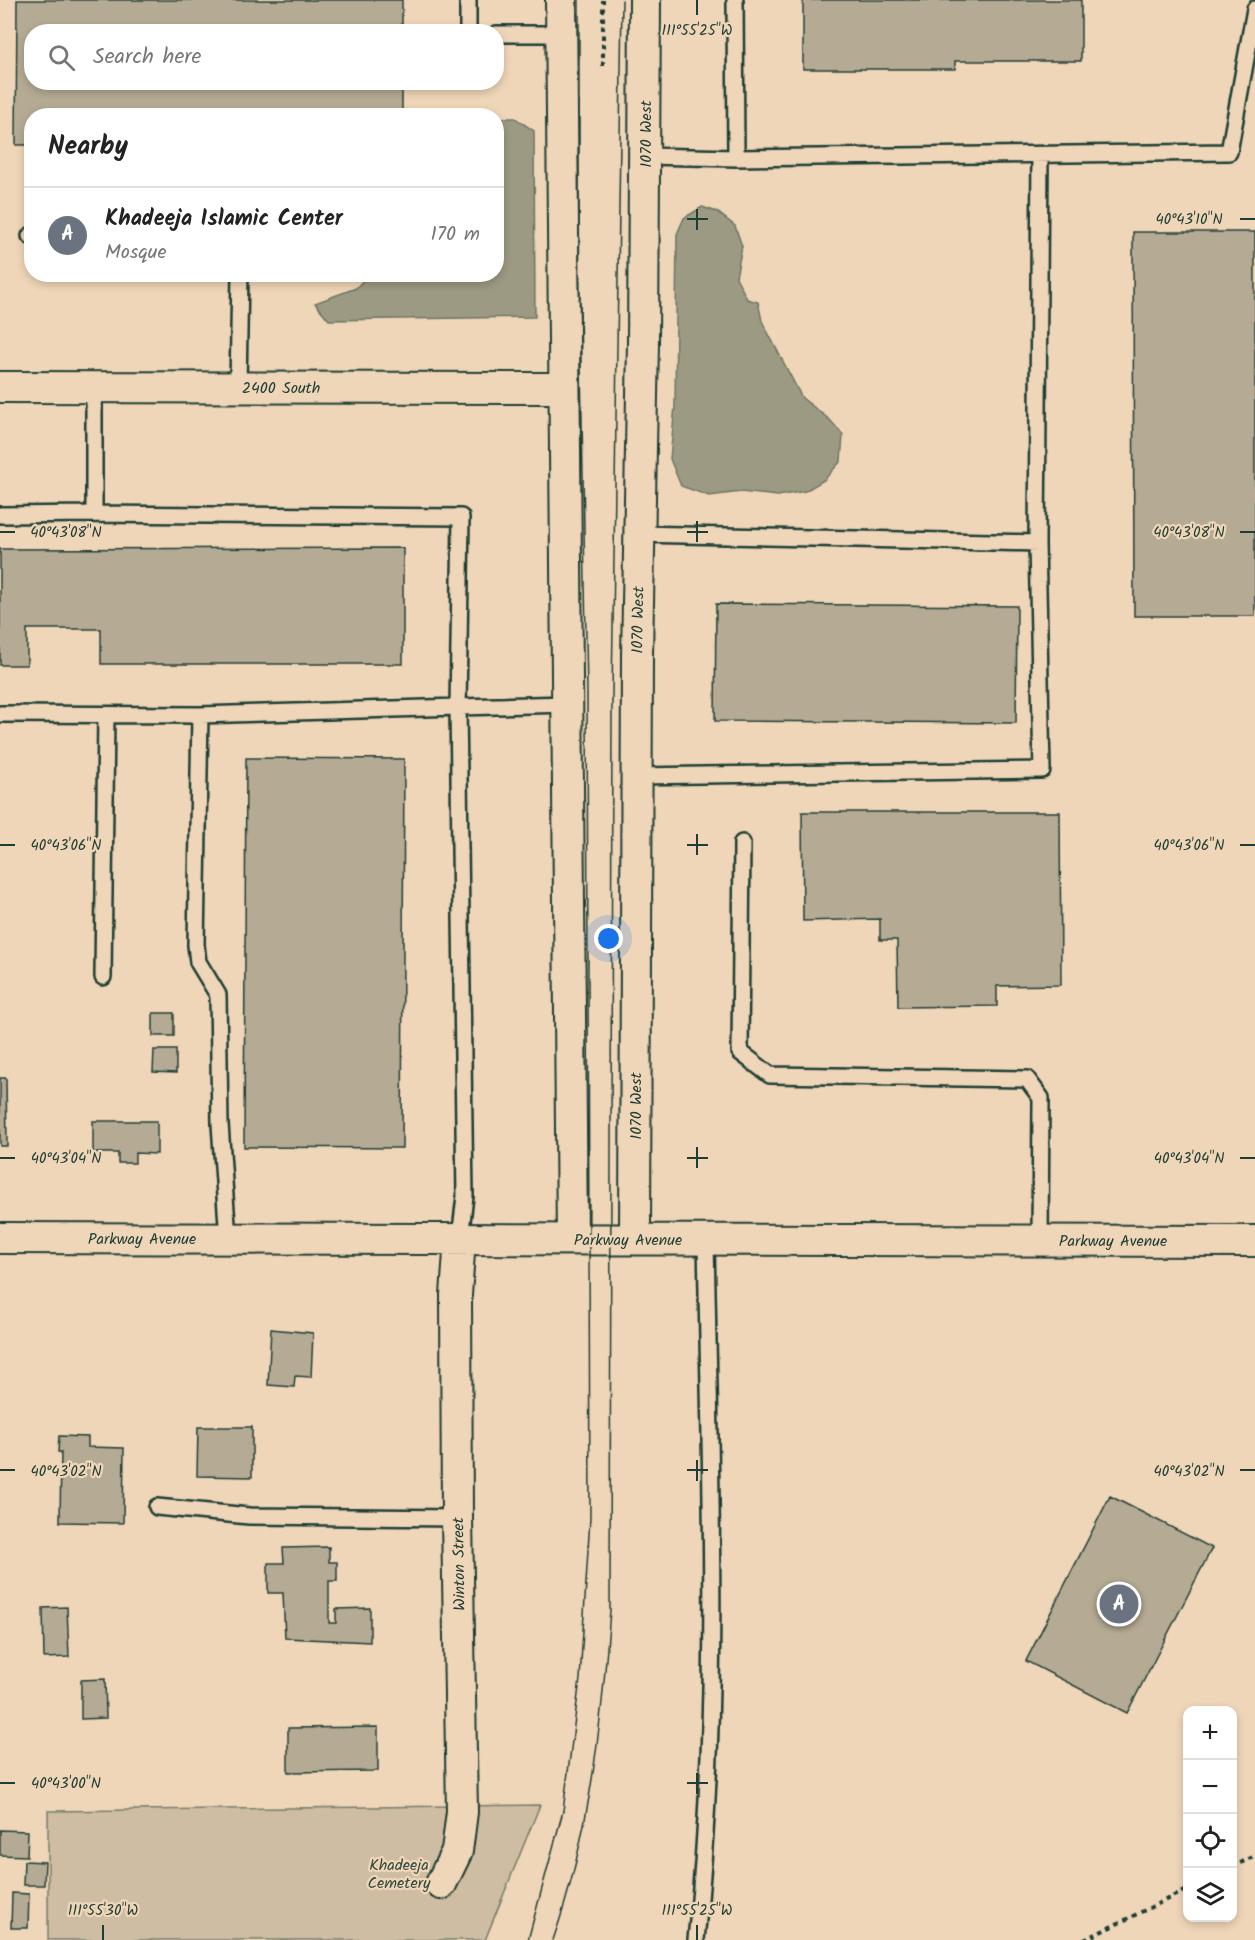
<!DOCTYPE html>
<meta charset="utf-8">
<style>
:root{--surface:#fff;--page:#f2f2f2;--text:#222;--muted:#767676;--line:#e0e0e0;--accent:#2563eb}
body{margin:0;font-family:Kalam,sans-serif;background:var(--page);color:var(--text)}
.controls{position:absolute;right:18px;bottom:18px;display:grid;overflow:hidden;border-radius:12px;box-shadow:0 3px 9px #0003}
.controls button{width:54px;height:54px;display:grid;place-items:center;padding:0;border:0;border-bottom:2px solid var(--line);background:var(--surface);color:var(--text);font:30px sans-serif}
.you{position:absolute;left:609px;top:939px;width:21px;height:21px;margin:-15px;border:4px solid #fff;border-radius:50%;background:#1a73e8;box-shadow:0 0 0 9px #1a73e833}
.badge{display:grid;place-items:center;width:39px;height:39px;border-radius:50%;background:var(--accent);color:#fff;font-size:20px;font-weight:700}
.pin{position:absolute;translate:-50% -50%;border:3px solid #fff;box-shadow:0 2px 6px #0006}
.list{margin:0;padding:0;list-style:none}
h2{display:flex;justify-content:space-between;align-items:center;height:78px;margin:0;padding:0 24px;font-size:26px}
h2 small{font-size:20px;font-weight:400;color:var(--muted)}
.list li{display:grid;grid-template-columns:39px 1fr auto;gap:18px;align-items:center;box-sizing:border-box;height:96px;padding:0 24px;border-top:2px solid var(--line)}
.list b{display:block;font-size:22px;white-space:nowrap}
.list p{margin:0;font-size:20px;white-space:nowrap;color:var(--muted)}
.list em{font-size:20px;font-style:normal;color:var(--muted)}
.icon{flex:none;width:33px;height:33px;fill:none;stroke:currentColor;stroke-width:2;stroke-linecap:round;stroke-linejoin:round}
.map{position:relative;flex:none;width:1255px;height:1940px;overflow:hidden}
.search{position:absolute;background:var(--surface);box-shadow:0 3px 9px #0003;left:24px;top:24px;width:480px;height:66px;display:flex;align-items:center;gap:15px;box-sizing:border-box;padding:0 21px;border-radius:24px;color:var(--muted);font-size:22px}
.panel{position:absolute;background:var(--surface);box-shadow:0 3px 9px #0003;left:24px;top:108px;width:480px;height:174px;border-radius:24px}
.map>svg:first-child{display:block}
</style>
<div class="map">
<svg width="1255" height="1940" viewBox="0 0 1255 1940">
<rect width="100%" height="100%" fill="#f0d6b8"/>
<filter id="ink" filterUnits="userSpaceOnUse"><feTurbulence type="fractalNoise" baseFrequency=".0167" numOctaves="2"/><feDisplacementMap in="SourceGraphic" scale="12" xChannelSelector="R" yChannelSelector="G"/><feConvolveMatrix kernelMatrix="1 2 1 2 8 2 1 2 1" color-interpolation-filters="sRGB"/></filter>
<g filter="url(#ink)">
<path fill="#cebda2" stroke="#767d6b" stroke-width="1.5" d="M540,1805L485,1940H48V1811Z"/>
<path fill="#9d9a83" stroke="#6b7563" stroke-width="1.5" d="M497,118H515L534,131L535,317L329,320L315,303L356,288L368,275L496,274Z
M702,207L717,212L735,226L742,246L736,277L747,299L758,302L762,321L802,398L830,420L843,435L841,461L824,480L805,491L778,496L741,492L709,496L681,486L670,459L675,406L677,234L684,218Z"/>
<path fill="#b5ab94" stroke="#1f3d34" stroke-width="1.5" d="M17,0H402V32H32V82H402V116H32V145H16Z
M803,0H1081V61H955V69H803Z
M1133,232H1255V616H1134Z
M403,548V664H101V629H27V665H0V549Z
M716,604L1017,606L1016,723L715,721Z
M246,758L404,759L402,1148L244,1147Z
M802,812H1060L1061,985L997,986V1006L898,1007L897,940H880V919L803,921Z
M153,1013H174V1036H153Z
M154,1050H176V1073L153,1072Z
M0,1078H6L7,1146H0Z
M93,1121H157V1154L135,1153V1163H118V1153H93Z
M271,1329L313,1333L311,1377L295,1376L294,1387L268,1385Z
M198,1427H252V1477L197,1476Z
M59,1436L88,1437V1447L124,1448L123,1523L60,1522L61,1452H58Z
M1110,1496L1212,1548L1127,1713L1026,1661Z
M329,1547V1562H337V1581H329V1623H336V1609L370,1608V1642L285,1638L283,1593H268V1563H284L283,1548Z
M67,1607L69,1657L44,1658L43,1608Z
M105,1679L106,1718L81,1719V1680Z
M378,1727V1771L288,1772V1728Z
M0,1830L28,1831L27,1856L0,1855Z
M24,1861L45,1862L44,1885H23Z
M12,1893L29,1894L28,1928H11Z"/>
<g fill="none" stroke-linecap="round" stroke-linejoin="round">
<g stroke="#1f3d34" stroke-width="20">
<path id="service" d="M735,0L736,158
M468,32V0
M496,34H561
M645,156L736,158L1229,152L1255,9
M30,236H32
M94,387V514L461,517L458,707L569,704
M238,387L240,274
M0,515L94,514
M638,534L1037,543L1040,155
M0,714L200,715L458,707L465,1196L460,1239
M200,715L196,945L198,962L218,995L220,1124L228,1239
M636,776L1042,770L1037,543
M742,843L740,1052L770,1075L1027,1079L1041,1098L1040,1240
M103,977L106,715
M157,1507L249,1516L457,1518
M696,1940C721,1708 710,1473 706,1240"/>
</g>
<g stroke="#1f3d34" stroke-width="34">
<path id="minor" d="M561,0L572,1239
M0,387L563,388
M0,1238L1255,1241
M635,1239L637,655L643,344L645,0
M441,1884L457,1851L462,1812L457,1518L456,1295L460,1239"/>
</g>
<path stroke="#1f3d34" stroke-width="4" stroke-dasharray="4.5 4.5" stroke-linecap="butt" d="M603,66V0
M1232,1867L1255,1856
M1084,1940L1188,1889"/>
<use href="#service" stroke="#f0d6b8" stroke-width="15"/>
<use href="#minor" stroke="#f0d6b8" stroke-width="30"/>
<path stroke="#1f3d34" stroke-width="1.5" d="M528,1940L563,1811L580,1679L590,1518L587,692L579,257V0
M553,1940C590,1835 602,1720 610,1610L612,695L622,0"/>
</g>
</g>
<path fill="none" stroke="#1f3d34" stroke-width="2" d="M697,0V15M697,209V230M687,219H708M1240,219H1255M697,521V542M0,532H15M687,532H708M1240,532H1255M697,834V855M0,845H15M687,845H708M1240,845H1255M697,1147V1168M0,1158H15M687,1158H708M1240,1158H1255M697,1460V1481M0,1470H15M687,1470H708M1240,1470H1255M697,1773V1794M0,1783H15M687,1783H708M103,1925V1940M697,1925V1940"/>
<g text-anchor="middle" stroke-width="4.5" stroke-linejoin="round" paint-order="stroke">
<g font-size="16" fill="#1f3d34" stroke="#f0d6b8">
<text transform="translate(645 134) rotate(-90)" y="6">1070 West</text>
<text x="281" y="393">2400 South</text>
<text transform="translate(637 620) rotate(-89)" y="6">1070 West</text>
<text transform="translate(635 1106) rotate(-90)" y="6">1070 West</text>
<text x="142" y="1244">Parkway Avenue</text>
<text x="628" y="1245">Parkway Avenue</text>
<text x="1113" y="1246">Parkway Avenue</text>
<text transform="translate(458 1564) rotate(-91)" y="6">Winton Street</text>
</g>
<g font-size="16" fill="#304a3f" stroke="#f0d6b8">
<text x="399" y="1870">Khadeeja<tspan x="399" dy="18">Cemetery</tspan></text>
</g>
</g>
<g font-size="15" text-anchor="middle" fill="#1f3d34" stroke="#f0d6b8" stroke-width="4.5" stroke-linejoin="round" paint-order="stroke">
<text x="697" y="35">111°55'25"W</text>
<text x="1189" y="224">40°43'10"N</text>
<text x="66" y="537">40°43'08"N</text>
<text x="1189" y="537">40°43'08"N</text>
<text x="66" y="850">40°43'06"N</text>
<text x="1189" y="850">40°43'06"N</text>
<text x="66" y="1163">40°43'04"N</text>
<text x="1189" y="1163">40°43'04"N</text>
<text x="66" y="1476">40°43'02"N</text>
<text x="1189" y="1476">40°43'02"N</text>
<text x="66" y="1788">40°43'00"N</text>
<text x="103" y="1915">111°55'30"W</text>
<text x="697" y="1915">111°55'25"W</text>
</g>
</svg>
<div class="controls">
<button>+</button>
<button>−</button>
<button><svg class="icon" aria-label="locate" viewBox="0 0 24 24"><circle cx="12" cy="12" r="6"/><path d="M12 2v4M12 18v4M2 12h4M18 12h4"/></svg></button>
<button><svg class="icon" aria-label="layers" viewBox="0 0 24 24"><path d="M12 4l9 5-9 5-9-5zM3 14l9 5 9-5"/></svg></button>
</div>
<div class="you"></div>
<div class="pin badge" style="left:1119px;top:1604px;background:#6b7280">A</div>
<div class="search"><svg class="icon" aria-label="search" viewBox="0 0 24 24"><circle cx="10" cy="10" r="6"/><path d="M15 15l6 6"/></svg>Search here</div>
<section class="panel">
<h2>Nearby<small></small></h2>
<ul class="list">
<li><span class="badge" style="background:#6b7280">A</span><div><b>Khadeeja Islamic Center</b><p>Mosque</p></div><em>170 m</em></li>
</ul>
</section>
</div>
